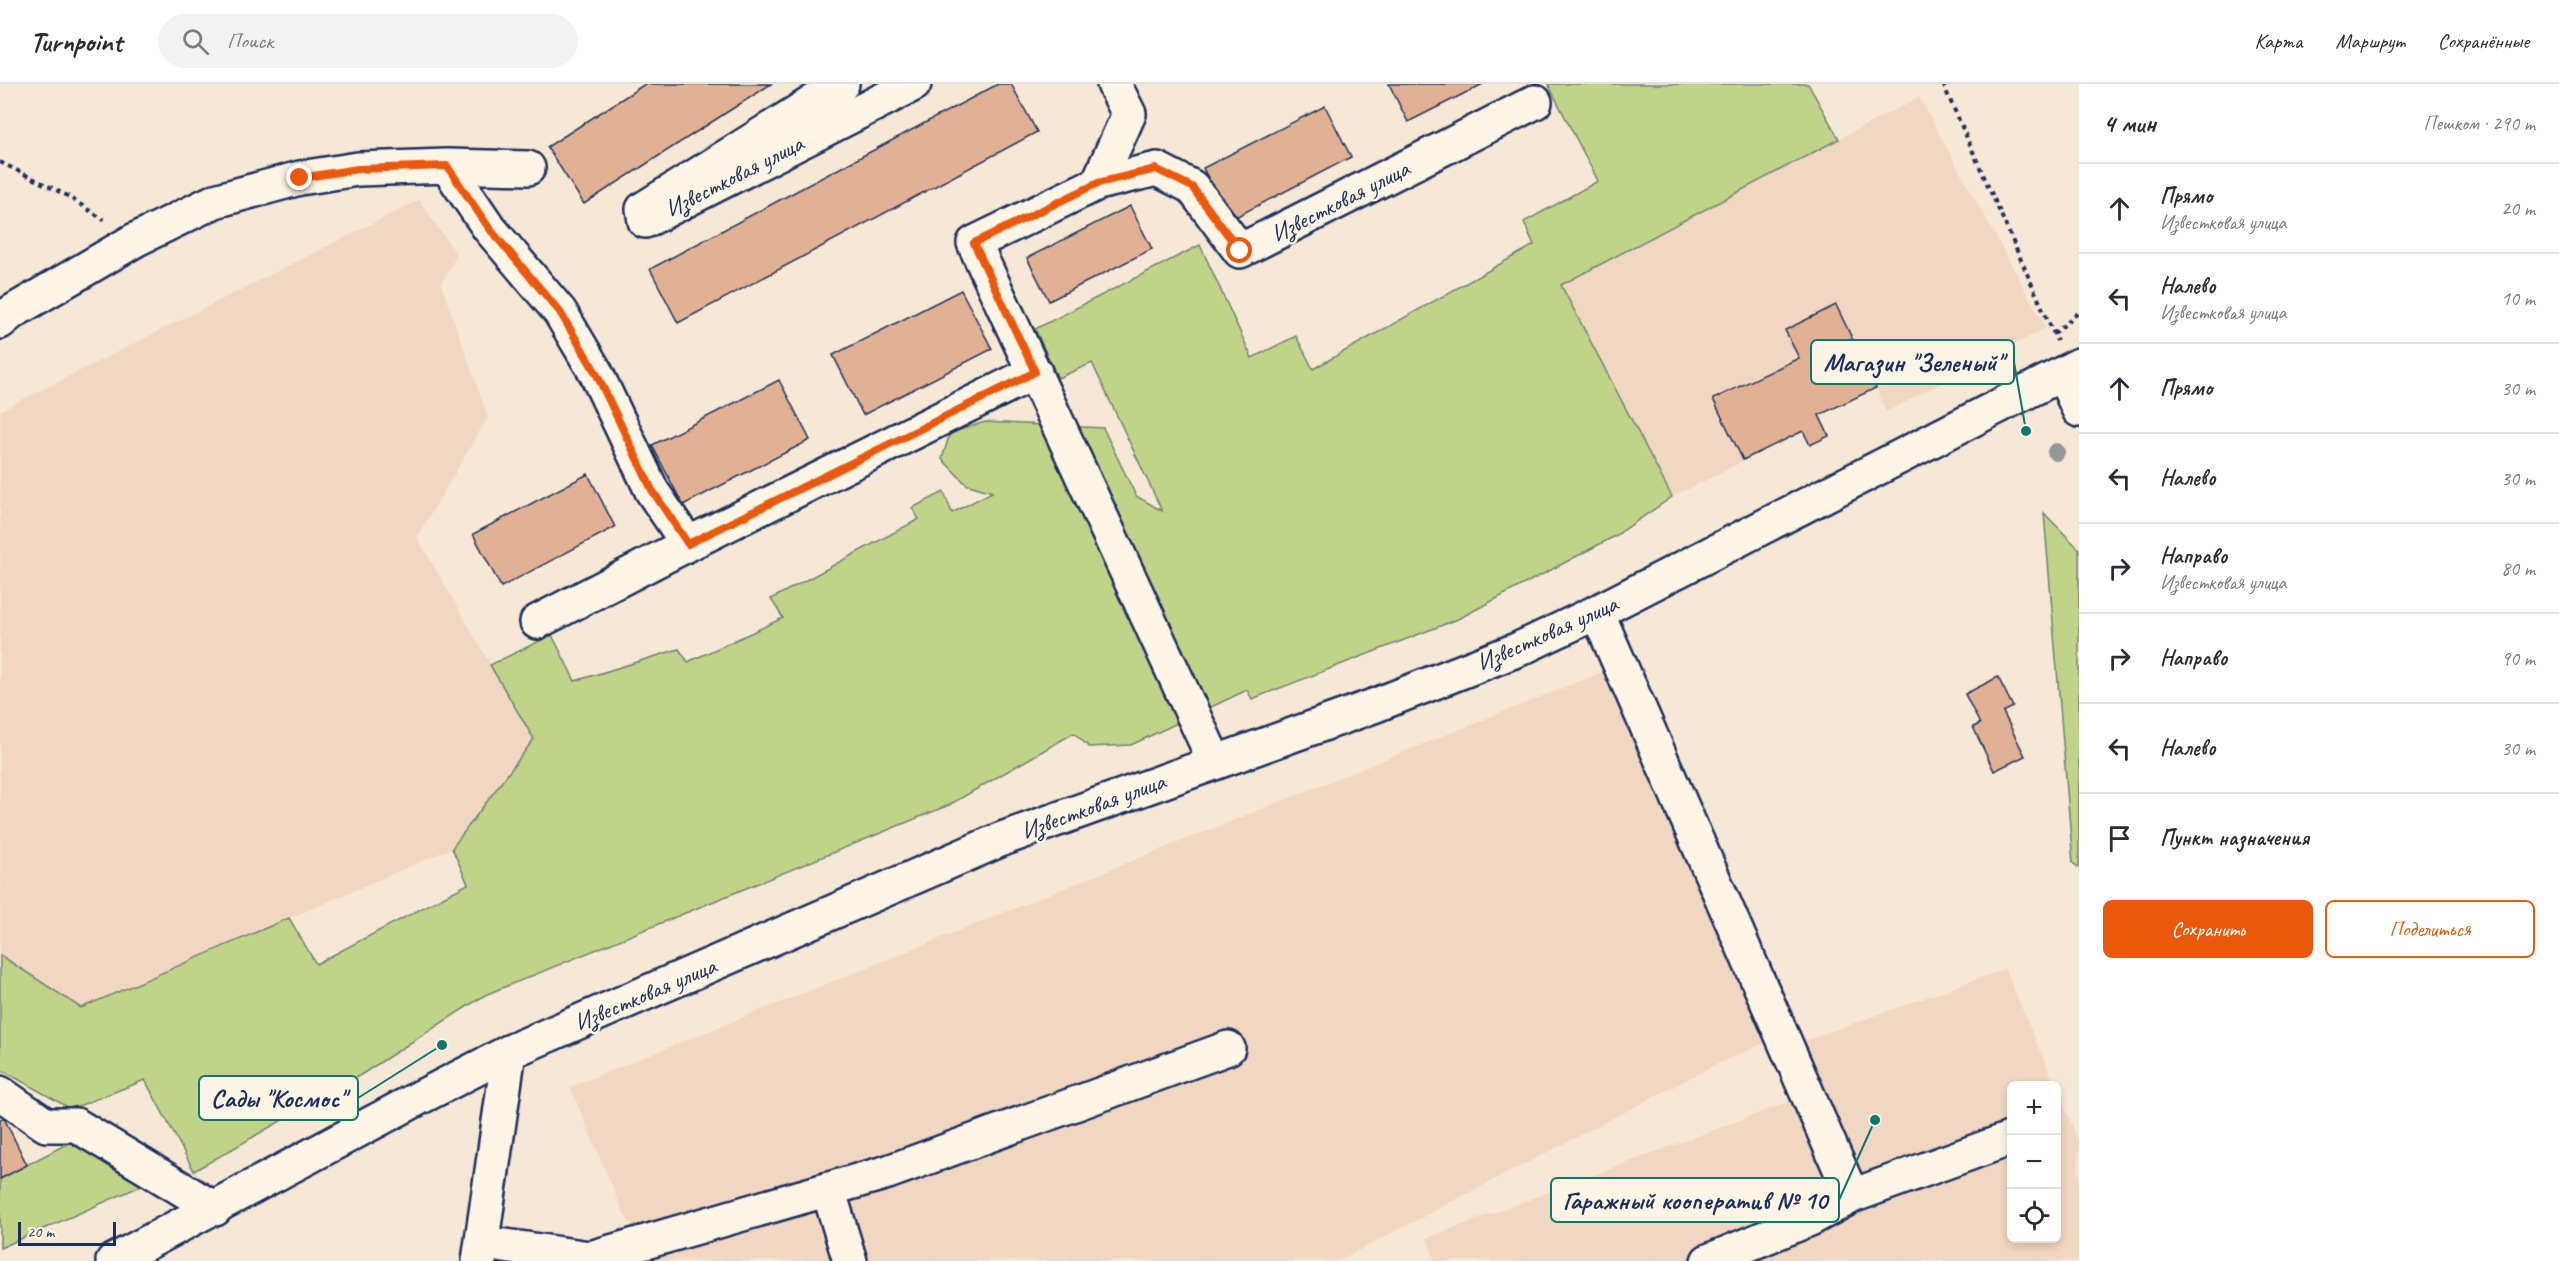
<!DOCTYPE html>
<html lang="ru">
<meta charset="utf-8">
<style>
:root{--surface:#fff;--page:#f2f2f3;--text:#2b2b33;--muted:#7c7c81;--line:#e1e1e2;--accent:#ea580c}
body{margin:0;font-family:Caveat,sans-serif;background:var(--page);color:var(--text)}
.controls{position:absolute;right:18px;bottom:18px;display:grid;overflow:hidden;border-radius:9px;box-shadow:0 3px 9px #0003}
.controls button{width:54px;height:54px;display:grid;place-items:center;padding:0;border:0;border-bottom:2px solid var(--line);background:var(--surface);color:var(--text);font:30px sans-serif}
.scale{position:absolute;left:18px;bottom:15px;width:98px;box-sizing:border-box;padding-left:6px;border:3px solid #1b2f5e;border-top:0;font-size:16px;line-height:21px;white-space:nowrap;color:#1b2f5e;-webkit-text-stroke:4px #fcf5e5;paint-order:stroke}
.stop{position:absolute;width:18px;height:18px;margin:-14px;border:4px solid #ea580c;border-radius:50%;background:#fff}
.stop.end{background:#ea580c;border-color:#fff;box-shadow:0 2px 6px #0008}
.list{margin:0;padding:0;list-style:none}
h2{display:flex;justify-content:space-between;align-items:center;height:78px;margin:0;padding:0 24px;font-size:26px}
h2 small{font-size:20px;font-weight:400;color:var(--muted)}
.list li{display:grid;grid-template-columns:39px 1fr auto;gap:18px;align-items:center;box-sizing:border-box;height:90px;padding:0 24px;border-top:2px solid var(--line)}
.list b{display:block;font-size:22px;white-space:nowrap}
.list p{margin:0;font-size:20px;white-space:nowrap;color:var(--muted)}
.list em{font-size:20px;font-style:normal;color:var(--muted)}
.actions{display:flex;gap:12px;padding:18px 24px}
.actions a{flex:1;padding:14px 0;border:2px solid var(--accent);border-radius:9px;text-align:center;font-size:21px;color:var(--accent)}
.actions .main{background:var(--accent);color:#fff}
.icon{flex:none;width:33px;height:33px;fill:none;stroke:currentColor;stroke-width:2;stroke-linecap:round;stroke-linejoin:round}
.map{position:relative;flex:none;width:2079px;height:1177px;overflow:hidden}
header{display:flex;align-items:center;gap:36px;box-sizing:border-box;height:84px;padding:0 30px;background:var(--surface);border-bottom:2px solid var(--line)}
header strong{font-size:28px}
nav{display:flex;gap:33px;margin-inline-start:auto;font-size:21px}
.search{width:420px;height:54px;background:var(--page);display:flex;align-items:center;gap:15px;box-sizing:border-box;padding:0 21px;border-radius:33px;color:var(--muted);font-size:22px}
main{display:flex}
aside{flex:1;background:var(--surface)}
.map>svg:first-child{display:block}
</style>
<header>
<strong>Turnpoint</strong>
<div class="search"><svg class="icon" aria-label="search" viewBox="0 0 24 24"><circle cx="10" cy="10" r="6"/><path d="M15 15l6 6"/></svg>Поиск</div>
<nav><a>Карта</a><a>Маршрут</a><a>Сохранённые</a></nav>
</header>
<main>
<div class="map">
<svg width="2079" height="1177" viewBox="0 0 2079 1177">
<rect width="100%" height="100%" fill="#f7e7d5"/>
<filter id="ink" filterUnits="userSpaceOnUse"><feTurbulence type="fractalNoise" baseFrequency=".0167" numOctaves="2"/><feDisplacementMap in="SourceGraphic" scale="12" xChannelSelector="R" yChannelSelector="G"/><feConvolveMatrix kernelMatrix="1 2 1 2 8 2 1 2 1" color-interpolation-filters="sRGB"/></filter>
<g filter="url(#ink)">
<path fill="#f1d7c1" d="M1919,13L2046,244L1886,328L1876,304L1819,331L1829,352L1810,361L1803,347L1672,413L1560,202Z
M419,116L457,171L441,200L488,333L417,453L534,655L452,764L81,924L0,871V327Z
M1610,585L1788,948L1713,982L1338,1177H656L623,1128L570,1003Z
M2005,885L2055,1001L2012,1002V1154H2056L2057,1005L2079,1058V1177H1435L1427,1154L1796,1015L1782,965Z"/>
<path fill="#c1d388" stroke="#6e8173" stroke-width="1.5" d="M1548,0H1808L1839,55L1561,201L1672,413L1615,452L1458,535L1252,615L1247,606L1131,661L1089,663L1074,649L949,721L485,911L359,992L194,1087L145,996L71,1025L0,985V871L81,924L289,834L316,880L468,800L452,764L534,655L490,581L552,551L575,597L679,565L688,578L783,534L771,515L919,435L912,424L944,408L952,429L992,408L966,400L942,375L950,349L985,338L1103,344L1136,412L1162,427L1092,279L1058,294L1035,245L1200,161L1252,274L1296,252L1313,285L1534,161L1524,138L1598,97Z
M2044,429L2079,465V784L2073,779Z
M76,1055L148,1099L0,1164V1095Z"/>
<path fill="#e2b193" stroke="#1b2f5e" stroke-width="1.5" d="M645,0H771L584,120L547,63Z
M998,0H1011L1037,48L678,239L650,185Z
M1389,0H1483L1408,38Z
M1325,22L1351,73L1230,136L1203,84Z
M1130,122L1152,165L1049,217L1027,174Z
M961,206L992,265L863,331L833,271Z
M1836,221L1876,304L1819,331L1829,352L1810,361L1803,347L1743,376L1713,315L1799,274L1785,246Z
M779,296L810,356L683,421L652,361Z
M588,390L615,443L501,503L473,450Z
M1998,593L2013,623L2003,628L2025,672L1994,687L1973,643L1980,640L1965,610Z
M4,1034L27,1081L0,1095V1036Z"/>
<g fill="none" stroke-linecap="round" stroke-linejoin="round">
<g stroke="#1b2f5e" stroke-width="38">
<path id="minor" d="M842,0L643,125L645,137L914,0
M1114,0L1129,30L1098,99L974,159L1215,678
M447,82L489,144L560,228L596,289L652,407L688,460
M1098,99L1157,85L1192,103L1240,167L1535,18
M0,238L12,228L135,156L215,117L300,94L358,85L447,82L528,84
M2063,290L2079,326
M1597,528L1852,1112
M537,538L688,460L1035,288
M0,1009L46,1041H76L215,1125
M828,1105L850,1177
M483,1159L590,1174L888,1088L1228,964
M479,1177L509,968
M1708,1177L1810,1135L1852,1112L2012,1054"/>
</g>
<g stroke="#1b2f5e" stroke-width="38">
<path id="major" d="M113,1177L417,1015L509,968L1002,755L1376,621L1519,565L1597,528L2079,281"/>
</g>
<path stroke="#1b2f5e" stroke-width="4" stroke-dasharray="4.5 4.5" stroke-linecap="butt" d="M1943,0L2057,257
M0,78L66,111L104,136
M2054,250L2079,228"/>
<use href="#minor" stroke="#fcf5e5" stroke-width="33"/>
<use href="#major" stroke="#fcf5e5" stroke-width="33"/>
</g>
<circle fill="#959899" cx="2056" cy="368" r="9"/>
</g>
<g fill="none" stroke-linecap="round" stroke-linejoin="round" filter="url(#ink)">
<path stroke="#ea580c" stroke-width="8" d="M300,94L358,85L447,82L489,144L560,228L596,289L652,406L688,460L1035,288L974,159L1098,99L1156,85L1192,103L1240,167"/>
</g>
<g text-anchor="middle" stroke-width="5" stroke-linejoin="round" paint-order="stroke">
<g font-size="24" fill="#1b2f5e" stroke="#fcf5e5">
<text transform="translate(734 92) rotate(-27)" y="8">Известковая улица</text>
<text transform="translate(1340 117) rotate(-27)" y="8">Известковая улица</text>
<text transform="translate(1547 549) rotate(-24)" y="8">Известковая улица</text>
<text transform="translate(1093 722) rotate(-20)" y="8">Известковая улица</text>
<text transform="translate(645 910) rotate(-23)" y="8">Известковая улица</text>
</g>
</g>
<path fill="none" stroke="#0f766e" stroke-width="2" d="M2026 347L2014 278M442 961L358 1014M1875 1036L1839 1116"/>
<g fill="#0f766e" stroke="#fcf5e5" stroke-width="2">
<circle cx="2026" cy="347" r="6"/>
<circle cx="442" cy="961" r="6"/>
<circle cx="1875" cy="1036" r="6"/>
</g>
<g fill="#fcf5e5" stroke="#0f766e" stroke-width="2">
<rect x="1811" y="256" width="203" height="44" rx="6"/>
<rect x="199" y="992" width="159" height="44" rx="6"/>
<rect x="1551" y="1094" width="288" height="44" rx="6"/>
</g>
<g font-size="26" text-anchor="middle" font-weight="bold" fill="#1b2f5e">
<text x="1913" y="287">Магазин "Зеленый"</text>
<text x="278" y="1023">Сады "Космос"</text>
<text x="1695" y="1125">Гаражный кооператив № 10</text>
</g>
</svg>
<div class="controls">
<button>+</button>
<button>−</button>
<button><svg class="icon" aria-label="locate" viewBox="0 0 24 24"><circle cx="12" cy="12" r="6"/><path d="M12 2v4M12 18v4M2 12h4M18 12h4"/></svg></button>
</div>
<div class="scale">20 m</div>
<div class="stop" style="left:1240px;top:167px"></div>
<div class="stop end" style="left:300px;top:94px"></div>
</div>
<aside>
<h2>4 мин<small>Пешком · 290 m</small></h2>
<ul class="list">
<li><svg class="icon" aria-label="ahead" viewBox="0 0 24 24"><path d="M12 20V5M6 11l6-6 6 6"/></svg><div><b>Прямо</b><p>Известковая улица</p></div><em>20 m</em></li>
<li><svg class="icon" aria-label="left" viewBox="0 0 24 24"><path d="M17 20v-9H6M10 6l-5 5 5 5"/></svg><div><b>Налево</b><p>Известковая улица</p></div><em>10 m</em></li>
<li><svg class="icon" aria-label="ahead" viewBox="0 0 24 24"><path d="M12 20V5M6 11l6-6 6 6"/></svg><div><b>Прямо</b></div><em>30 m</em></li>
<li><svg class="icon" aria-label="left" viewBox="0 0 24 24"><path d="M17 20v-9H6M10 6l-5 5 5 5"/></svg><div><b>Налево</b></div><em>30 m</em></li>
<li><svg class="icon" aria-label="right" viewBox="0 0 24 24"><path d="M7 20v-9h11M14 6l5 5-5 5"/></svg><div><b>Направо</b><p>Известковая улица</p></div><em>80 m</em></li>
<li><svg class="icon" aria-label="right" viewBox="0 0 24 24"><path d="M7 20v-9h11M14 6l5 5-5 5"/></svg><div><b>Направо</b></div><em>90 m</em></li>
<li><svg class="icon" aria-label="left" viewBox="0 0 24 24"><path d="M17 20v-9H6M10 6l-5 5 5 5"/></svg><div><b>Налево</b></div><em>30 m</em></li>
<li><svg class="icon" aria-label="arrive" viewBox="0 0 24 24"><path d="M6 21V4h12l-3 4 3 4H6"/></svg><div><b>Пункт назначения</b></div></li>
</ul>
<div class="actions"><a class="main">Сохранить</a><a>Поделиться</a></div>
</aside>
</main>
